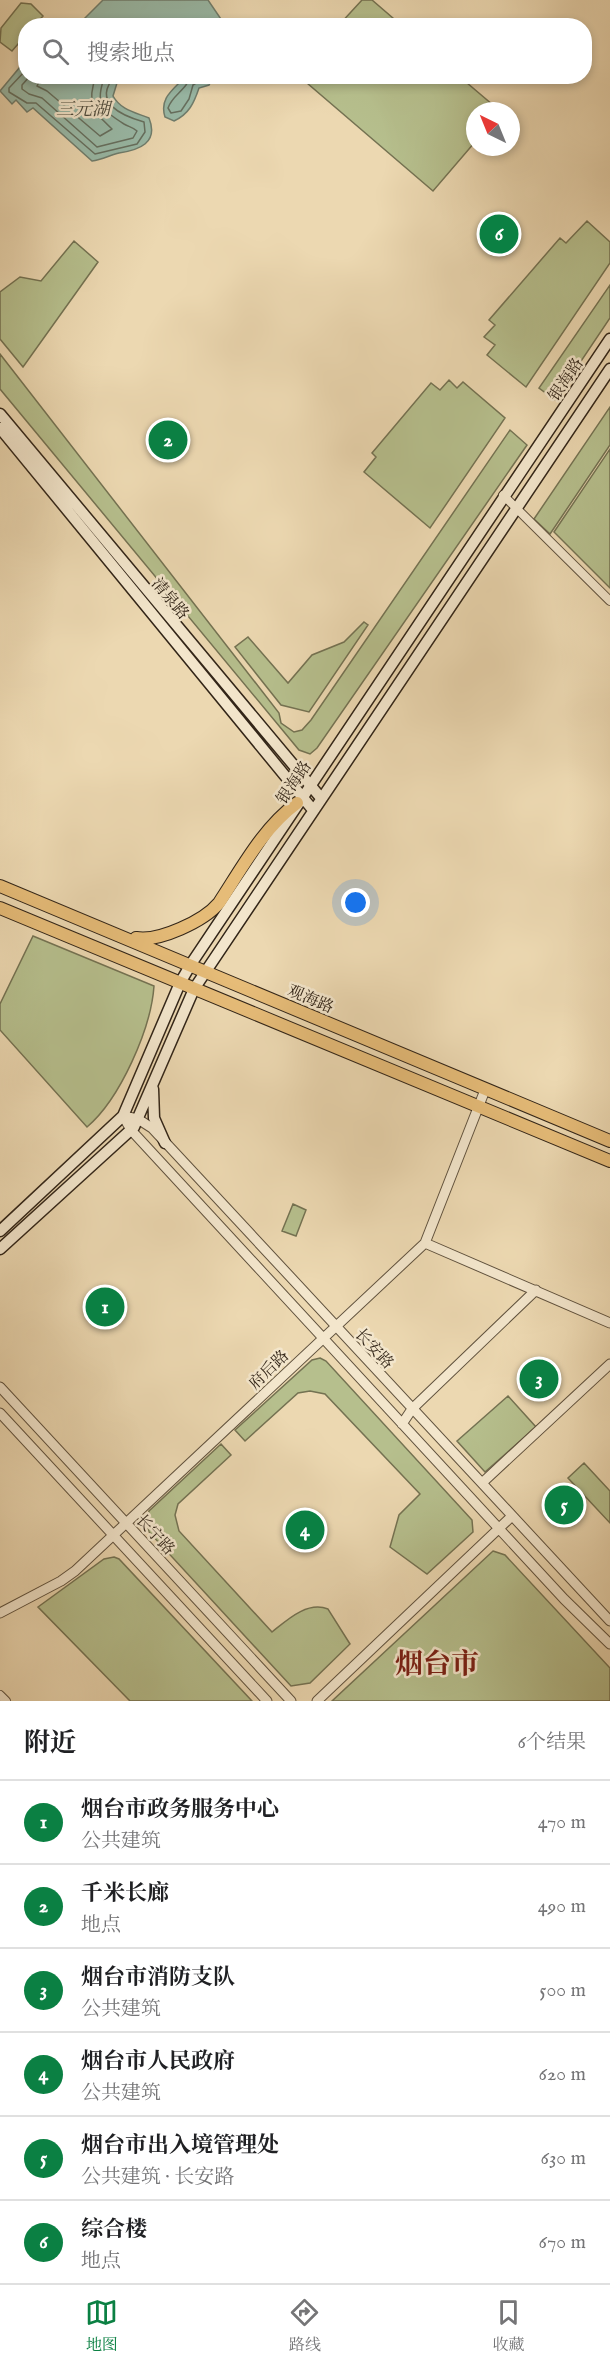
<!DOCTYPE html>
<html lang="zh">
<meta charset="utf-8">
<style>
:root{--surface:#fff;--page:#f2f2f2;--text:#202124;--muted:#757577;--line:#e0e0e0;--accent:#0b8043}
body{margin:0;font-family:"IM FELL English","Noto Serif SC",serif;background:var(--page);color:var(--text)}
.compass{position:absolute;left:466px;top:102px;width:54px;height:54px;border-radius:50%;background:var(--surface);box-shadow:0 3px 9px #0003;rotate:317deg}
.you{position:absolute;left:356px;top:903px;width:21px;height:21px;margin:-15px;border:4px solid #fff;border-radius:50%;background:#1a73e8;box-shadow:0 0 0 9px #1a73e833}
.badge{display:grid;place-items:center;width:39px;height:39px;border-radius:50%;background:var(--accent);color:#fff;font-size:20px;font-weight:700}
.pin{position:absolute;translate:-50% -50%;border:3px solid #fff;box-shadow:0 2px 6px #0006}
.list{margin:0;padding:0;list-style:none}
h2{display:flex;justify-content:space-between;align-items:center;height:78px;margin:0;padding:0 24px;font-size:26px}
h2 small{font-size:20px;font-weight:400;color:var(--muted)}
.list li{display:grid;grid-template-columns:39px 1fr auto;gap:18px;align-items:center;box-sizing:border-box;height:84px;padding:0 24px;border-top:2px solid var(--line)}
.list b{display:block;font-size:22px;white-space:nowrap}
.list p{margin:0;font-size:20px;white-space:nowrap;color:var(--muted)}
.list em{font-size:20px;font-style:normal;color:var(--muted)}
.icon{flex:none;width:33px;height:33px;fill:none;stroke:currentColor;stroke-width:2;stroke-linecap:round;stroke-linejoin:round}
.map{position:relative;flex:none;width:610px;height:1701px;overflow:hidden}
.search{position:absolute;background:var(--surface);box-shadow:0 3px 9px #0003;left:18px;right:18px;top:18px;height:66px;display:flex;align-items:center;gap:15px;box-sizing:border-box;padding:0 21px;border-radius:24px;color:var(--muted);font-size:22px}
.sheet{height:582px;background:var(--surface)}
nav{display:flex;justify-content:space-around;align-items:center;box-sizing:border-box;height:84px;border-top:2px solid var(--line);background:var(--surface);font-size:16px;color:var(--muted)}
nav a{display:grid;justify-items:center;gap:3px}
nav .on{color:var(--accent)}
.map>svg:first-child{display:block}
</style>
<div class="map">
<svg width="610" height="1701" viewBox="0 0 610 1701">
<rect width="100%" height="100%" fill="#ecd8b1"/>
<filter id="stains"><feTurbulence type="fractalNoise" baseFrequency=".00333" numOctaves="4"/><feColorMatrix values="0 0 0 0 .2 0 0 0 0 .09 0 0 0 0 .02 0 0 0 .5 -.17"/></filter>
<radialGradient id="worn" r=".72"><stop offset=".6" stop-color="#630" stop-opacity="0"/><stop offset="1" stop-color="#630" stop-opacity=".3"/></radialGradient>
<path fill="#b6bf8d" stroke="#747252" stroke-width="1.5" d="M362,0H372L401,25H339Z
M21,3L31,4L43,16L35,25L26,26L25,36L12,51L0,42L1,28Z
M300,77H460L500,111H475V142L433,191Z
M587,221L610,242V263L526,387L487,355L495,345L484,337L495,325L489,320L560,238L566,243Z
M74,241L98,262L23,367L0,339V292L20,277L41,281Z
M610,285V318L555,400L539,388Z
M0,354L279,713L281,723L294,732L302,730L311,720L510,430L527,445L317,748L310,754L299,750L0,389Z
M449,380L457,388L463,382L505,418L430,528L364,472L376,457L372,453L431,383L440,390Z
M610,407V445L550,534L534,519Z
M610,449V588L554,532Z
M364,622L368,625L309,712L281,705L235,647L248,637L288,683L312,655L344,642Z
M33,936L154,986C151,1029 120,1099 87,1127L0,1030V1004Z
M293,1204L306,1210L296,1236L282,1231Z
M320,1358L326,1361L472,1520L473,1532L427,1574L390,1547L399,1515L420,1494L325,1394L310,1391L298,1393L245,1441L235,1430L312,1360Z
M508,1396L536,1427L485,1472L457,1441Z
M221,1444L231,1455L178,1504L175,1515L179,1531L272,1632C287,1620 307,1601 328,1609L350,1644L310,1683L291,1686L149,1532L146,1521L149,1511Z
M584,1463L610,1491V1523L568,1478Z
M493,1551L505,1555L610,1668V1701H332Z
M114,1557L119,1559L252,1701H130L38,1607L104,1559Z"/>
<path fill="#99baa8" stroke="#707e6e" stroke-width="1.5" d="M103,0H208L225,25H78Z
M25,61L26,76L124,77L117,83L113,96C121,110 134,112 149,118C159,143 139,150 119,153C110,155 102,160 92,161L33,108L27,112L16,100L12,104L0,91Z
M186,76L213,77L209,85L199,88C194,103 189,114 174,121L165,117C159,98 173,90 186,76Z"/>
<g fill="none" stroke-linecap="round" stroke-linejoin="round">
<path stroke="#667060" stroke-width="1.5" d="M26,70L9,88V92L27,103H36L95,154L137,144L145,132L144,122C123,116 91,103 115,76
M30,76L22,85V89L29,94L42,98L97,147L133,138L137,131C133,127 129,127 124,124C102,110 94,104 105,76
M42,76L37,86L47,91L100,136L112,129C93,111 86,104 96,76
M190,76C188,89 172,95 168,108L171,113L181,111L189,99L193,85L207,76"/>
<g stroke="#60523e" stroke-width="10">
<path id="minor" d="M503,495L610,601
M0,1695L6,1701"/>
</g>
<g stroke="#60523e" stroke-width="11">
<path id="tertiary" d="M123,1116L131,1130L564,1599L610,1644
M123,1116L138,1119L152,1128L610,1621
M425,1243L610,1323
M0,1387L291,1701
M0,1413L267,1701
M402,1424L412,1409L536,1290
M482,1483L610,1364
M0,1613L61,1581L75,1571L425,1243L485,1090
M317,1701L512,1516"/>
</g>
<g stroke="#322518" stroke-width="13">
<path id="secondary" d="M0,414L321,798
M0,428L313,810
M153,1089L154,1118L165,1143
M0,1231L123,1116L180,983L191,964L610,339
M0,1249L134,1127L194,989L610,369"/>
</g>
<g stroke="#322518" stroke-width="14">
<path id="primary" d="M0,886L610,1141
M0,908L610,1161
M136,938C159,942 204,921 219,903C242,868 263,828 297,803"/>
</g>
<use href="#minor" stroke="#f3e6cc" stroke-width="8"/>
<use href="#tertiary" stroke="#f3e6cc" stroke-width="9"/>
<use href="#secondary" stroke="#f3e6cc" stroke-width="10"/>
<use href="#primary" stroke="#e6bc78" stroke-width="12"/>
</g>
<g text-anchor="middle" stroke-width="5" stroke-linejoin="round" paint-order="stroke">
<g font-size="16" fill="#322518" stroke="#f3e6cc">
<text transform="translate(565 379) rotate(-56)" y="6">银海路</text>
<text transform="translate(171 598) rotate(50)" y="6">清泉路</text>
<text transform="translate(293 782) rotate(-56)" y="6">银海路</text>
<text transform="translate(311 998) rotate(23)" y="6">观海路</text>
<text transform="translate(375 1348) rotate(47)" y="6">长安路</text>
<text transform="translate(268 1369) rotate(-44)" y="6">府后路</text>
<text transform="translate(156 1534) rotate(47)" y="6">长宁路</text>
</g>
<g font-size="18" font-style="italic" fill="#4c4a3c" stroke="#f3e6cc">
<text x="83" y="115">三元湖</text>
</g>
<g font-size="28" font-weight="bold" fill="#7a1f14" stroke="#f3e6cc">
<text x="437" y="1673">烟台市</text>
</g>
</g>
<rect width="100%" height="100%" filter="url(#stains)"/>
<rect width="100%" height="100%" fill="url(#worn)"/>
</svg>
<svg class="compass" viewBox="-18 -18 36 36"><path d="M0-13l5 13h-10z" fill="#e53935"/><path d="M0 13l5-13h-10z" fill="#757577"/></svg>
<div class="you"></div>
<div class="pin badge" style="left:105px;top:1307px">1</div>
<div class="pin badge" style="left:168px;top:440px">2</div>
<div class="pin badge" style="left:539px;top:1379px">3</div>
<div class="pin badge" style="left:305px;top:1530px">4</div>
<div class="pin badge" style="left:564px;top:1505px">5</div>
<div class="pin badge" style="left:499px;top:234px">6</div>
<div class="search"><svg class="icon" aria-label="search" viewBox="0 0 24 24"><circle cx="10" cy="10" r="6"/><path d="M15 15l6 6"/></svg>搜索地点</div>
</div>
<section class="sheet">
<h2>附近<small>6个结果</small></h2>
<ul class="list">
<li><span class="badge">1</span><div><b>烟台市政务服务中心</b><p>公共建筑</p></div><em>470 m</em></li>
<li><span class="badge">2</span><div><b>千米长廊</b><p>地点</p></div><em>490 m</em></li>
<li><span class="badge">3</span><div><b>烟台市消防支队</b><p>公共建筑</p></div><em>500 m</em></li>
<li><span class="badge">4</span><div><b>烟台市人民政府</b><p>公共建筑</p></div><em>620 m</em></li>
<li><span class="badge">5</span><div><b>烟台市出入境管理处</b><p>公共建筑 · 长安路</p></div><em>630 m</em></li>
<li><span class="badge">6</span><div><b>综合楼</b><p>地点</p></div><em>670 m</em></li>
</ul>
</section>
<nav>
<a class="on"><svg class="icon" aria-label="map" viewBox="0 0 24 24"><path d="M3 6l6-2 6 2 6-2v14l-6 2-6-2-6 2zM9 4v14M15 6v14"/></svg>地图</a>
<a><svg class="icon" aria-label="directions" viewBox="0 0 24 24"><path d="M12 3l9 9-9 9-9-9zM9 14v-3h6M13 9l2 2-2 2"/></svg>路线</a>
<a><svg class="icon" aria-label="saved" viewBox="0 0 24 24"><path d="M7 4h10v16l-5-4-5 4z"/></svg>收藏</a>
</nav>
